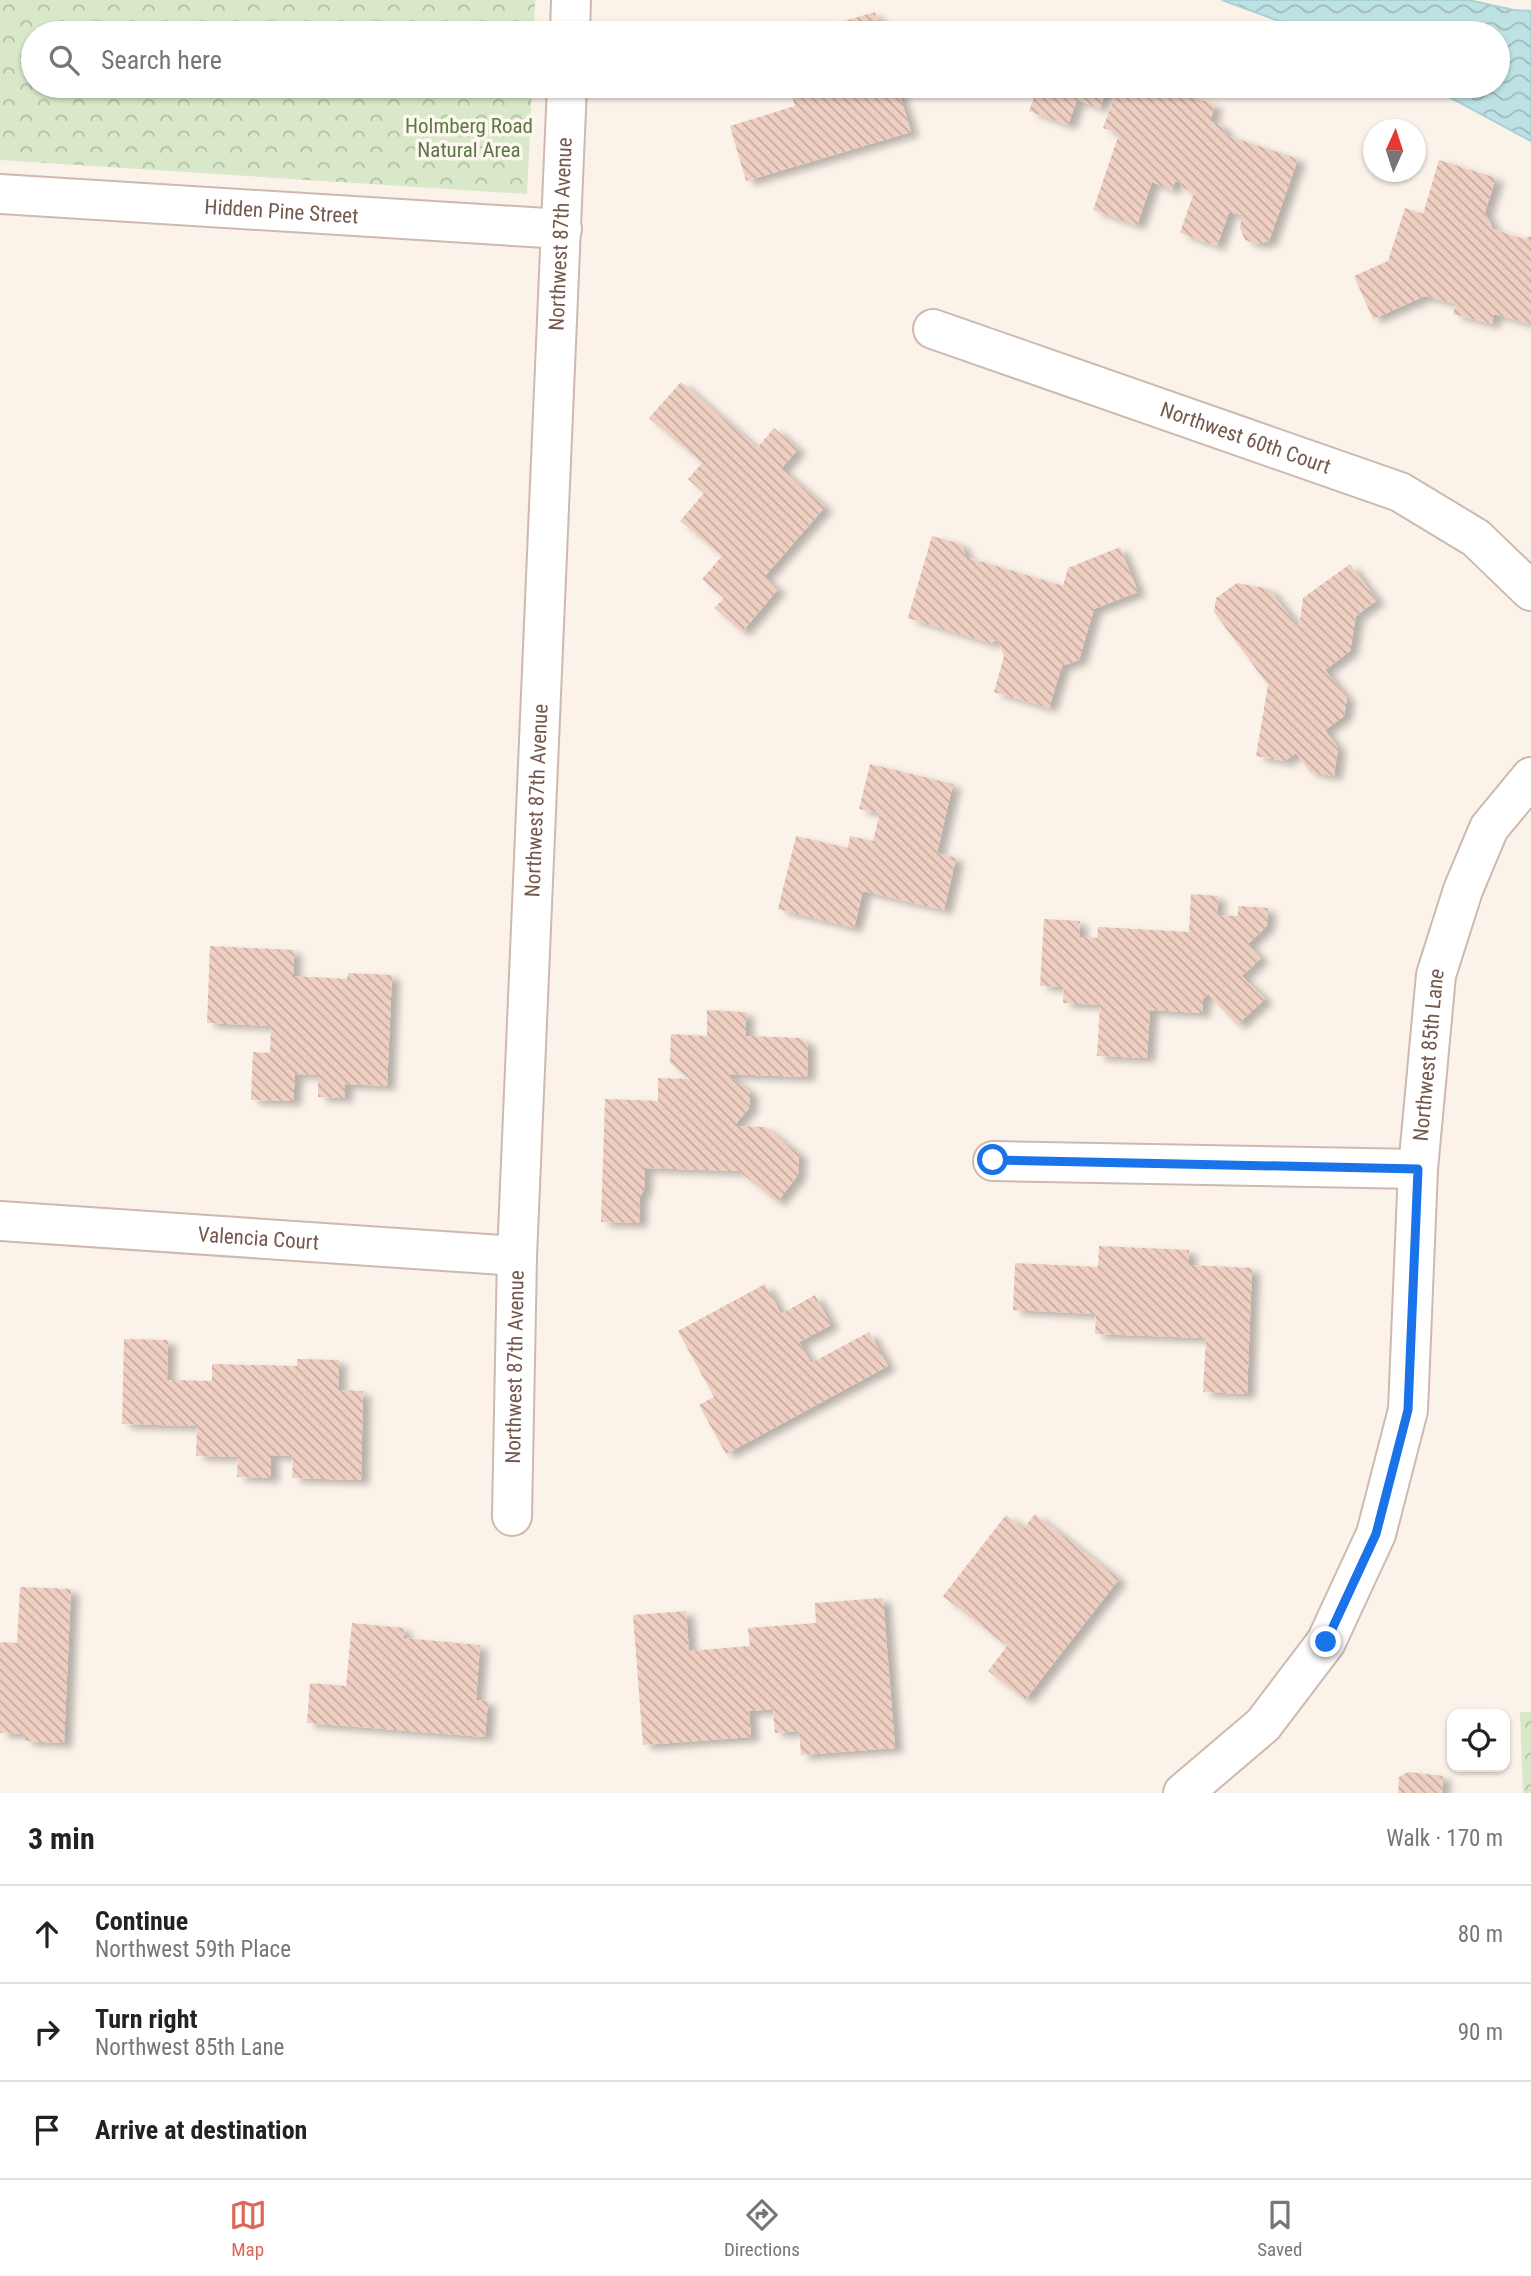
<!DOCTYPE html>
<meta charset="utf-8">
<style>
:root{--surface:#fff;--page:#f2f2f2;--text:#222;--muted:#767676;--line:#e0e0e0;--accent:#dd6756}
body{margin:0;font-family:"Roboto Condensed",sans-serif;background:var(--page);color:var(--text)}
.controls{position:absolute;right:21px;bottom:21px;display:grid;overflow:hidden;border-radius:14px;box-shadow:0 2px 5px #0004}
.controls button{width:63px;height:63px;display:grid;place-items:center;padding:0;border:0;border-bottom:2px solid var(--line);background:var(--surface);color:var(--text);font:35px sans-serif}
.compass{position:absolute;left:1363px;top:119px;width:63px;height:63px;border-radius:50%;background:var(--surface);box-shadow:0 2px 5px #0004;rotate:3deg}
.stop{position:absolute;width:21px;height:21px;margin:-16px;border:5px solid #1a73e8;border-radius:50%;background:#fff}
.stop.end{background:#1a73e8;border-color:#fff;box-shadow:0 2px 7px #0008}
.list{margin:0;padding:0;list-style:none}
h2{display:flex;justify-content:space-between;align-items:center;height:91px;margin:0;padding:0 28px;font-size:30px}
h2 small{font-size:23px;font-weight:400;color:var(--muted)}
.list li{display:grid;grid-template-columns:46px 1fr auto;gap:21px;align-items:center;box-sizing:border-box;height:98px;padding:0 28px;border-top:2px solid var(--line)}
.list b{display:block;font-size:26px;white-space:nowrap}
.list p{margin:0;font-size:23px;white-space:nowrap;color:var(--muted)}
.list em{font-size:23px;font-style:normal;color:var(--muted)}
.icon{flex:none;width:38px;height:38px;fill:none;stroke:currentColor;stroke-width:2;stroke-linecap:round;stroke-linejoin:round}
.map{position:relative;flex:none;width:1531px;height:1793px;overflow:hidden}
.search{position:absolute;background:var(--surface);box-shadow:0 2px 5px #0004;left:21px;right:21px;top:21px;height:77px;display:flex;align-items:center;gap:18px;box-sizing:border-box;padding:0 24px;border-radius:38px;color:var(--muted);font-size:26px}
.sheet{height:385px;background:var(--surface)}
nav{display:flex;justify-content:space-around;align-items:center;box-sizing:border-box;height:98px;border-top:2px solid var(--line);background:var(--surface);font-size:19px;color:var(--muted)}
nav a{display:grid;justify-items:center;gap:4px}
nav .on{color:var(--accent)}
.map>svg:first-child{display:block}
</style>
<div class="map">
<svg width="1531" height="1793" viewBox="0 0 1531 1793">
<defs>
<pattern id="forest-crowns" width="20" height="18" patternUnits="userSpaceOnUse" patternTransform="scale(1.75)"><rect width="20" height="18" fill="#d8e8c8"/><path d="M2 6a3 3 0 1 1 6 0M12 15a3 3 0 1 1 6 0" fill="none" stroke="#b4bfa5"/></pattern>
<pattern id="water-waves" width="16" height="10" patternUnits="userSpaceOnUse" patternTransform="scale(1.75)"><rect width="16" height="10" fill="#bee2e4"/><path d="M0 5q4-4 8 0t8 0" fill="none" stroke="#9fbabb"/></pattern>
<pattern id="building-back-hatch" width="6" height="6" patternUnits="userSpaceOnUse" patternTransform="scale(1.75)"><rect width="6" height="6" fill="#efcfc2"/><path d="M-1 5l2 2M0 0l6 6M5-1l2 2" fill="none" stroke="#c6aba0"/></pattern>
<filter id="shadow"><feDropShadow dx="8" dy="4.5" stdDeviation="3.5" flood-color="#0004"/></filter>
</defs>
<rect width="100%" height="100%" fill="#fbf2e9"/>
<path fill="url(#forest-crowns)" d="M0,0H535L534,33H33V86H532L527,194L0,160Z
M1520,1712H1531V1793H1523Z"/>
<path fill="url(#water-waves)" stroke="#a5d3d5" stroke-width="2" d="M1222,0H1468L1514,10L1531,11V141L1429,86H1498V33H1312Z"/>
<path fill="url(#building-back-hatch)" filter="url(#shadow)" d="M875,12L881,33H778L814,21L817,29Z
M789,86H897L911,132L746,181L730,126L795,106Z
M1038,86H1108L1100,108L1077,100L1068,125L1029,111Z
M1118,86H1160L1215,105L1210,121L1221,125L1226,135L1298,159L1269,241L1258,244L1245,240L1240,228L1242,215L1229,212L1217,246L1180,233L1194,192L1181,187L1182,183L1175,181L1172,190L1152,182L1137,225L1093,210L1119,134L1103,128Z
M1439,160L1496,178L1485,212L1493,229L1524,239L1531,236V324L1494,314L1492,324L1453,314L1456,304L1425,296L1373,319L1354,276L1388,261L1405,208L1423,214Z
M681,382L757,448L774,428L798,449L781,469L825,507L764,577L778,589L742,632L714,608L724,598L702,579L722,556L680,521L704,493L688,479L702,463L649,418Z
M932,536L961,544L966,557L1063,586L1068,568L1120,547L1138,592L1094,609L1079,660L1062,666L1049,708L994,692L1004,656L998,640L990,643L908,618Z
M1350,564L1377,600L1356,616L1350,651L1325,670L1347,698L1344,716L1325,730L1338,748L1334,776L1310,772L1296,753L1285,761L1256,756L1268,685L1214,612L1216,598L1237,583L1269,589L1299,628L1303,598Z
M870,764L953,784L937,853L956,858L944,910L863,891L854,928L778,909L796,836L848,848L850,836L873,841L880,813L859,809Z
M1191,894L1218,896L1217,915L1238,916V906L1268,908L1267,926L1248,944L1261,958L1242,976L1265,999L1237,1025L1208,994L1203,999L1202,1013L1150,1010L1147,1058L1097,1056L1100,1005L1063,1003L1064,987L1040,986L1044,919L1080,921L1079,937L1097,938L1098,927L1189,932Z
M210,946L294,950L293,976L347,979L348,973L392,975L387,1086L345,1084V1098L318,1097V1075L295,1074L293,1101L251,1100L253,1052L270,1053L271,1026L207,1023Z
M707,1010L746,1012V1036L800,1038L808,1044L807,1077L727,1074L750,1092V1107L734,1126L765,1127L799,1154L798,1175L777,1202L739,1171L645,1168L644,1190L640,1196L639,1223L601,1222L605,1099L658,1101V1078L690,1079L670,1063L671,1034L707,1036Z
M1099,1246L1189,1250V1265L1252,1268L1247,1394L1203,1392L1206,1338L1095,1334L1096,1314L1013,1310L1015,1263L1098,1267Z
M765,1284L781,1314L815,1295L831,1325L799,1342L811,1363L869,1332L888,1366L726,1454L699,1405L714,1397L678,1331Z
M124,1339L168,1340L167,1380L212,1381V1364L297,1366V1359L339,1360L338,1390L363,1391L361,1480L292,1478L293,1456L271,1455V1478L237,1477L238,1457L196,1456L197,1426L122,1424Z
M1035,1514L1119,1579L1025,1700L988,1671L1007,1646L943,1596L1006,1515L1024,1528Z
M20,1587L71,1589L64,1743L25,1741V1734L0,1733V1642L17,1643Z
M883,1598L895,1748L801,1755L799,1731L775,1733L773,1709L749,1711L751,1737L643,1745L633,1615L686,1611L689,1651L750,1646L748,1628L816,1623L815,1603Z
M352,1623L404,1628L403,1638L480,1645L476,1700L488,1701L485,1737L307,1723L310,1683L346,1686Z
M1408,1772L1443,1776L1442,1793H1398L1399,1777Z"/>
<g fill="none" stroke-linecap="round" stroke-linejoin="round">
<g stroke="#cdb9af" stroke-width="42">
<g id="street">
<path d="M570,33L571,0"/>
<path id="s1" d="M0,194L562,229"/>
<path id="s2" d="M933,329L1400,492L1476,538L1531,591"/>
<path d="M993,1161L1418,1169"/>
<path id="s3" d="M0,1221L517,1256"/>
<path id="s4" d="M512,1516L517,1256L567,86"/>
<path id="s5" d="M1183,1793L1263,1725L1326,1642L1376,1534L1408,1410L1418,1169L1436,975L1463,890L1489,828L1531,777"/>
</g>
</g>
<use href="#street" stroke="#fff" stroke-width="38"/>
</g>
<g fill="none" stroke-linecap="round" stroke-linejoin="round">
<path stroke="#1a73e8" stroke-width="9" d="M993,1160L1418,1169L1408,1410L1376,1534L1326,1642"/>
</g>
<g text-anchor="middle" stroke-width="7" stroke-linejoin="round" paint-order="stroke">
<g font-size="21" fill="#5b7946" stroke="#fef7ef">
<text x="469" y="133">Holmberg Road<tspan x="469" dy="24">Natural Area</tspan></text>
</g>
<g font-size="21" fill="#74584e" stroke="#fef7ef">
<text dy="7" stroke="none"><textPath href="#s1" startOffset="282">Hidden Pine Street</textPath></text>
<text dy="7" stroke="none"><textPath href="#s4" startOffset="1283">Northwest 87th Avenue</textPath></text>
<text dy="7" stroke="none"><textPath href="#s2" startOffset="331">Northwest 60th Court</textPath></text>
<text dy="7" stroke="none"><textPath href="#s4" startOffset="716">Northwest 87th Avenue</textPath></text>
<text dy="7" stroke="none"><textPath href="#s5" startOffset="812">Northwest 85th Lane</textPath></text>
<text dy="7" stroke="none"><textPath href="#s3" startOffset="259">Valencia Court</textPath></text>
<text dy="7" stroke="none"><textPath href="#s4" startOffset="149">Northwest 87th Avenue</textPath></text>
</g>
</g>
</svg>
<div class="controls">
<button><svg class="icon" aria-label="locate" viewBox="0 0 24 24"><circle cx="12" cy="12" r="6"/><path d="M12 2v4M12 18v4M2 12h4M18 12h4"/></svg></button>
</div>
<svg class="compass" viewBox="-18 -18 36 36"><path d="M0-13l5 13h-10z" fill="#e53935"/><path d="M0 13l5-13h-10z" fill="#767676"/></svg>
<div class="stop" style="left:993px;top:1160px"></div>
<div class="stop end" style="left:1326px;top:1642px"></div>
<div class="search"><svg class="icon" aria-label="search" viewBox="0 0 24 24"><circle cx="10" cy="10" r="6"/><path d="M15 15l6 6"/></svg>Search here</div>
</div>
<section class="sheet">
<h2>3 min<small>Walk · 170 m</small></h2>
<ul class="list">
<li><svg class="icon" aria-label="ahead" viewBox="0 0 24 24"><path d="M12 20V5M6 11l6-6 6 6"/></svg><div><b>Continue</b><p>Northwest 59th Place</p></div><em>80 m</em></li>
<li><svg class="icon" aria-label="right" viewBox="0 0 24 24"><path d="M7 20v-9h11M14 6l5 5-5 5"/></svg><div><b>Turn right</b><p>Northwest 85th Lane</p></div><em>90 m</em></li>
<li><svg class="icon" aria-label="arrive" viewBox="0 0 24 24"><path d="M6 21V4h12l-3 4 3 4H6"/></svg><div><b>Arrive at destination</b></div></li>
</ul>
</section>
<nav>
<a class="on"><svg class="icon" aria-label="map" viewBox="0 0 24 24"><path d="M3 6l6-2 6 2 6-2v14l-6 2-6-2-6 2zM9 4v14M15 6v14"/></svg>Map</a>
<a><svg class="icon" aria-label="directions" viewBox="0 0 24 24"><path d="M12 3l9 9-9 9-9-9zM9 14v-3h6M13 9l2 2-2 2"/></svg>Directions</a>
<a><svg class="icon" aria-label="saved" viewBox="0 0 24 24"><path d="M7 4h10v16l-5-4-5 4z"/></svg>Saved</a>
</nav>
